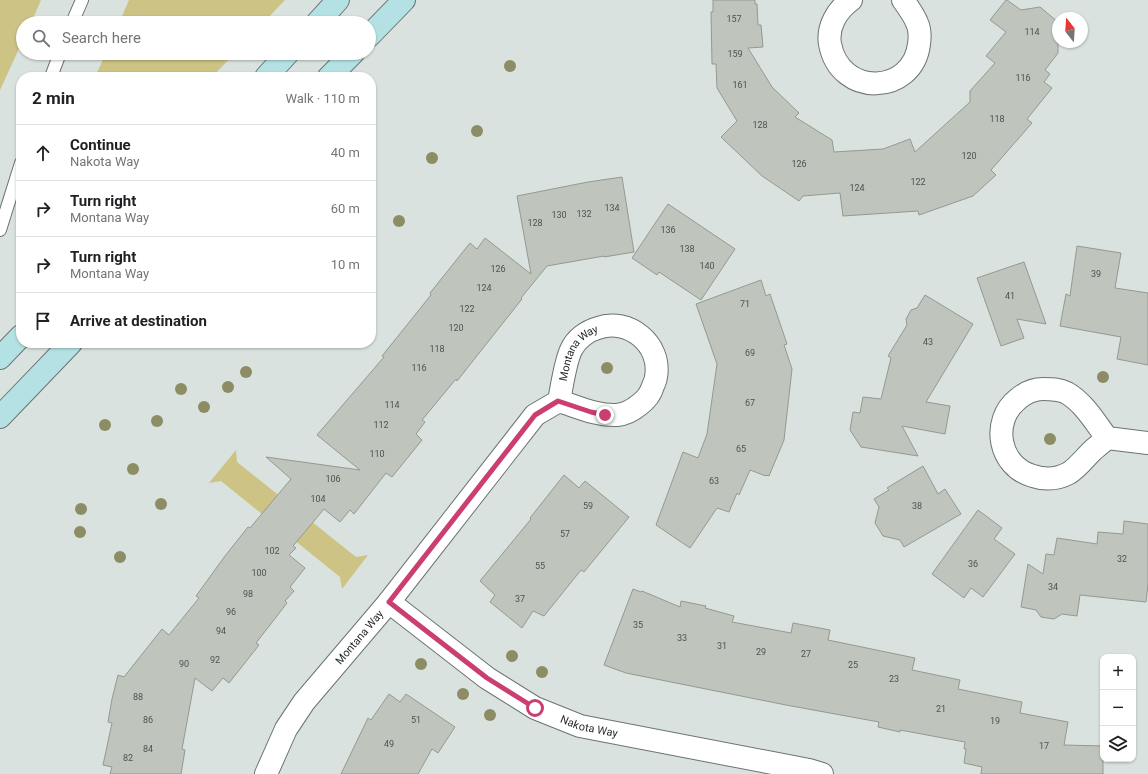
<!DOCTYPE html>
<meta charset="utf-8">
<style>
:root{--surface:#fff;--page:#f6f6f6;--text:#202124;--muted:#757577;--line:#e0e0e0}
body{margin:0;font-family:Roboto,sans-serif;background:var(--page);color:var(--text)}
.controls{position:absolute;right:12px;bottom:12px;display:grid;overflow:hidden;border-radius:8px;box-shadow:0 1px 3px #0004}
.controls button{width:36px;height:36px;display:grid;place-items:center;padding:0;border:0;border-bottom:1px solid var(--line);background:var(--surface);color:var(--text);font:20px sans-serif}
.compass{position:absolute;left:1052px;top:12px;width:36px;height:36px;border-radius:50%;background:var(--surface);box-shadow:0 1px 3px #0004;rotate:343deg}
.stop{position:absolute;width:12px;height:12px;margin:-9px;border:3px solid #ca3e72;border-radius:50%;background:#fff}
.stop.end{background:#ca3e72;border-color:#fff;box-shadow:0 1px 4px #0008}
.list{margin:0;padding:0;list-style:none}
h2{display:flex;justify-content:space-between;align-items:center;height:52px;margin:0;padding:0 16px;font-size:17px}
h2 small{font-size:13px;font-weight:400;color:var(--muted)}
.list li{display:grid;grid-template-columns:26px 1fr auto;gap:12px;align-items:center;box-sizing:border-box;height:56px;padding:0 16px;border-top:1px solid var(--line)}
.list b{display:block;font-size:15px;white-space:nowrap}
.list p{margin:0;font-size:13px;white-space:nowrap;color:var(--muted)}
.list em{font-size:13px;font-style:normal;color:var(--muted)}
.icon{flex:none;width:22px;height:22px;fill:none;stroke:currentColor;stroke-width:2;stroke-linecap:round;stroke-linejoin:round}
.map{position:relative;flex:none;width:1148px;height:774px;overflow:hidden}
.search{position:absolute;background:var(--surface);box-shadow:0 1px 3px #0004;left:16px;top:16px;width:360px;height:44px;display:flex;align-items:center;gap:10px;box-sizing:border-box;padding:0 14px;border-radius:22px;color:var(--muted);font-size:15px}
.panel{position:absolute;background:var(--surface);box-shadow:0 1px 3px #0004;left:16px;top:72px;width:360px;height:276px;border-radius:16px}
.map>svg:first-child{display:block}
</style>
<div class="map">
<svg width="1148" height="774" viewBox="0 0 1148 774">
<rect width="100%" height="100%" fill="#d9e2de"/>
<path fill="#ccc384" d="M0,0H41L31,23H23V40L0,90Z
M129,0H285L263,23H119Z
M106,53H235L212,77H95Z
M236,450L237,462L356,557L368,555L342,589L340,577L221,481L209,483Z"/>
<path fill="#bfc4bd" stroke="#949992" d="M713,0H755V4H757L758,25H761L763,47L748,48L772,87L799,113L795,117L832,140L834,152L883,149L910,139L915,152L970,102V91L995,63L986,56L1006,32L990,20L1006,0H1007L1021,10L1040,7L1058,22V53L1045,70L1050,74L1044,82L1052,88L1027,119L1032,123L991,170L996,175L973,196L919,215L918,211L843,216L840,193L803,196L799,201L762,176L721,137L737,121L717,88L716,64H712L711,12H713Z
M622,177L634,252L604,257V256L547,266L521,298L522,299L457,381L456,379L422,420L425,422L416,434L422,440L392,477L386,473L354,514L350,510L340,522L324,509L293,546L296,548L289,555L305,568L290,587L294,591L285,601L287,603L256,643L259,645L229,683L223,678L212,691L195,678L182,749L185,750L181,774H110L112,767L103,765L112,723L108,722L112,699L118,675L124,677L162,629L169,635L199,598L196,596L225,556L248,527L250,528L291,479L266,457L360,470L317,435L384,357L382,356L431,295L430,293L470,243L477,249L485,238L531,274L517,196L588,182Z
M668,204L735,249L701,300L659,272L657,275L632,258Z
M1077,246L1121,253L1115,288L1148,293V365L1117,359L1121,337L1060,326L1066,294L1070,296Z
M1024,262L1046,324L1017,319L1024,338L1001,346L977,278Z
M761,280L766,296L770,294L787,344L784,345L792,369L784,440L769,476L766,475V476L750,470L739,495L737,493L729,512L717,508L690,548L656,525L683,452L698,458L707,434L717,364L696,304Z
M925,295L973,324L926,402L950,406L945,434L902,426L918,456L861,447L850,430L853,412L860,413L863,397L881,399L891,358L888,356L907,325L906,319L911,310L917,308Z
M923,466L938,494L945,489L961,514L904,547L900,540L883,536L875,523L879,507L874,499L889,490L887,488Z
M564,475L579,488L585,481L629,517L584,572L581,570L544,616L533,611L522,628L490,602L495,595L480,581L531,519L530,518Z
M978,510L1002,528L994,539L1015,554L983,597L971,588L964,598L932,574Z
M1124,521L1148,524V584L1146,602L1080,595L1077,616L1062,614L1054,619L1041,617L1036,610L1021,607L1028,564L1043,574L1046,554L1054,555L1057,538L1097,544L1098,532L1123,534Z
M633,589L641,592L642,591L680,607L681,601L706,606L705,608L734,616L732,622L791,633L793,623L830,630L828,640L915,658L912,670L960,680L958,689L1022,702L1020,713L1068,722L1064,745L1103,746V774H981L982,767L964,763L966,749H964L965,742L900,730V732L878,727L879,722L786,705L626,673L604,665Z
M389,694L400,702L406,694L455,727L438,753L432,749L418,774H341L368,718L371,720Z"/>
<g fill="none" stroke-linecap="round" stroke-linejoin="round">
<g stroke="#6c7471" stroke-width="14">
<path id="service" d="M72,23L82,0
M51,77L60,53
M0,230L21,163"/>
</g>
<g stroke="#6c7471" stroke-width="24">
<g id="minor">
<path d="M851,0C837,10 827,27 830,44C840,98 913,95 919,44C920,37 920,29 917,23C914,15 908,7 903,0"/>
<path d="M1107,438C1102,443 1096,447 1091,452C1084,459 1077,468 1069,473C1058,479 1045,480 1033,476C999,467 990,421 1018,399C1025,393 1033,389 1043,389C1051,389 1059,389 1067,393C1084,403 1095,422 1107,438L1148,443"/>
<path id="s1" d="M389,602L487,678L535,708L580,726L809,770L822,774"/>
<path id="s2" d="M266,774L286,729L304,702L389,602L535,415L559,401C562,386 565,363 571,350C576,339 587,331 598,328C628,317 662,344 656,377C656,380 654,383 653,386C651,393 646,400 639,405C633,410 626,414 617,415C597,416 578,407 559,401"/>
</g>
</g>
<g stroke="#6c7471" stroke-width="24">
<path id="secondary" d="M317,23L338,0
M369,36L404,0
M266,77L288,53
M329,77L353,53
M0,358L21,336
M0,417L71,343"/>
</g>
<use href="#service" stroke="#fff" stroke-width="12"/>
<use href="#minor" stroke="#fff" stroke-width="22"/>
<use href="#secondary" stroke="#b4e2e4" stroke-width="22"/>
</g>
<g fill="#8d8d65">
<circle cx="510" cy="66" r="6"/>
<circle cx="477" cy="131" r="6"/>
<circle cx="432" cy="158" r="6"/>
<circle cx="399" cy="221" r="6"/>
<circle cx="607" cy="368" r="6"/>
<circle cx="246" cy="372" r="6"/>
<circle cx="1103" cy="377" r="6"/>
<circle cx="228" cy="387" r="6"/>
<circle cx="181" cy="389" r="6"/>
<circle cx="204" cy="407" r="6"/>
<circle cx="157" cy="421" r="6"/>
<circle cx="105" cy="425" r="6"/>
<circle cx="1050" cy="439" r="6"/>
<circle cx="133" cy="469" r="6"/>
<circle cx="161" cy="504" r="6"/>
<circle cx="81" cy="509" r="6"/>
<circle cx="80" cy="532" r="6"/>
<circle cx="120" cy="557" r="6"/>
<circle cx="512" cy="656" r="6"/>
<circle cx="421" cy="664" r="6"/>
<circle cx="542" cy="672" r="6"/>
<circle cx="463" cy="694" r="6"/>
<circle cx="490" cy="715" r="6"/>
</g>
<g fill="none" stroke-linecap="round" stroke-linejoin="round">
<path stroke="#ca3e72" stroke-width="5" d="M535,708L487,678L389,602L535,415L558,401L591,412L605,415"/>
</g>
<g text-anchor="middle" stroke-width="3" stroke-linejoin="round" paint-order="stroke">
<g font-size="9" fill="#4f5350">
<text x="734" y="22">157</text>
<text x="1032" y="35">114</text>
<text x="735" y="57">159</text>
<text x="1023" y="81">116</text>
<text x="740" y="88">161</text>
<text x="997" y="122">118</text>
<text x="760" y="128">128</text>
<text x="969" y="159">120</text>
<text x="799" y="167">126</text>
<text x="918" y="185">122</text>
<text x="857" y="191">124</text>
<text x="612" y="211">134</text>
<text x="584" y="217">132</text>
<text x="559" y="218">130</text>
<text x="535" y="226">128</text>
<text x="668" y="233">136</text>
<text x="687" y="252">138</text>
<text x="707" y="269">140</text>
<text x="498" y="272">126</text>
<text x="1096" y="277">39</text>
<text x="484" y="291">124</text>
<text x="1010" y="299">41</text>
<text x="745" y="307">71</text>
<text x="467" y="312">122</text>
<text x="456" y="331">120</text>
<text x="928" y="345">43</text>
<text x="437" y="352">118</text>
<text x="750" y="356">69</text>
<text x="419" y="371">116</text>
<text x="750" y="406">67</text>
<text x="392" y="408">114</text>
<text x="381" y="428">112</text>
<text x="741" y="452">65</text>
<text x="377" y="457">110</text>
<text x="333" y="482">106</text>
<text x="714" y="484">63</text>
<text x="318" y="502">104</text>
<text x="588" y="509">59</text>
<text x="917" y="509">38</text>
<text x="565" y="537">57</text>
<text x="272" y="554">102</text>
<text x="1122" y="562">32</text>
<text x="973" y="567">36</text>
<text x="540" y="569">55</text>
<text x="259" y="576">100</text>
<text x="1053" y="590">34</text>
<text x="248" y="597">98</text>
<text x="520" y="602">37</text>
<text x="231" y="615">96</text>
<text x="638" y="628">35</text>
<text x="221" y="634">94</text>
<text x="682" y="641">33</text>
<text x="722" y="649">31</text>
<text x="761" y="655">29</text>
<text x="806" y="657">27</text>
<text x="215" y="663">92</text>
<text x="184" y="667">90</text>
<text x="853" y="668">25</text>
<text x="894" y="682">23</text>
<text x="138" y="700">88</text>
<text x="941" y="712">21</text>
<text x="148" y="723">86</text>
<text x="416" y="723">51</text>
<text x="995" y="724">19</text>
<text x="389" y="747">49</text>
<text x="1044" y="749">17</text>
<text x="148" y="752">84</text>
<text x="128" y="761">82</text>
</g>
<g font-size="11" fill="#2a2d2c" stroke="#fff">
<text dy="4" stroke="none"><textPath href="#s2" startOffset="532">Montana Way</textPath></text>
<text dy="4" stroke="none"><textPath href="#s2" startOffset="167">Montana Way</textPath></text>
<text dy="4" stroke="none"><textPath href="#s1" startOffset="238">Nakota Way</textPath></text>
</g>
</g>
</svg>
<div class="controls">
<button>+</button>
<button>−</button>
<button><svg class="icon" aria-label="layers" viewBox="0 0 24 24"><path d="M12 4l9 5-9 5-9-5zM3 14l9 5 9-5"/></svg></button>
</div>
<svg class="compass" viewBox="-18 -18 36 36"><path d="M0-13l5 13h-10z" fill="#e53935"/><path d="M0 13l5-13h-10z" fill="#757577"/></svg>
<div class="stop" style="left:535px;top:708px"></div>
<div class="stop end" style="left:605px;top:415px"></div>
<div class="search"><svg class="icon" aria-label="search" viewBox="0 0 24 24"><circle cx="10" cy="10" r="6"/><path d="M15 15l6 6"/></svg>Search here</div>
<section class="panel">
<h2>2 min<small>Walk · 110 m</small></h2>
<ul class="list">
<li><svg class="icon" aria-label="ahead" viewBox="0 0 24 24"><path d="M12 20V5M6 11l6-6 6 6"/></svg><div><b>Continue</b><p>Nakota Way</p></div><em>40 m</em></li>
<li><svg class="icon" aria-label="right" viewBox="0 0 24 24"><path d="M7 20v-9h11M14 6l5 5-5 5"/></svg><div><b>Turn right</b><p>Montana Way</p></div><em>60 m</em></li>
<li><svg class="icon" aria-label="right" viewBox="0 0 24 24"><path d="M7 20v-9h11M14 6l5 5-5 5"/></svg><div><b>Turn right</b><p>Montana Way</p></div><em>10 m</em></li>
<li><svg class="icon" aria-label="arrive" viewBox="0 0 24 24"><path d="M6 21V4h12l-3 4 3 4H6"/></svg><div><b>Arrive at destination</b></div></li>
</ul>
</section>
</div>
